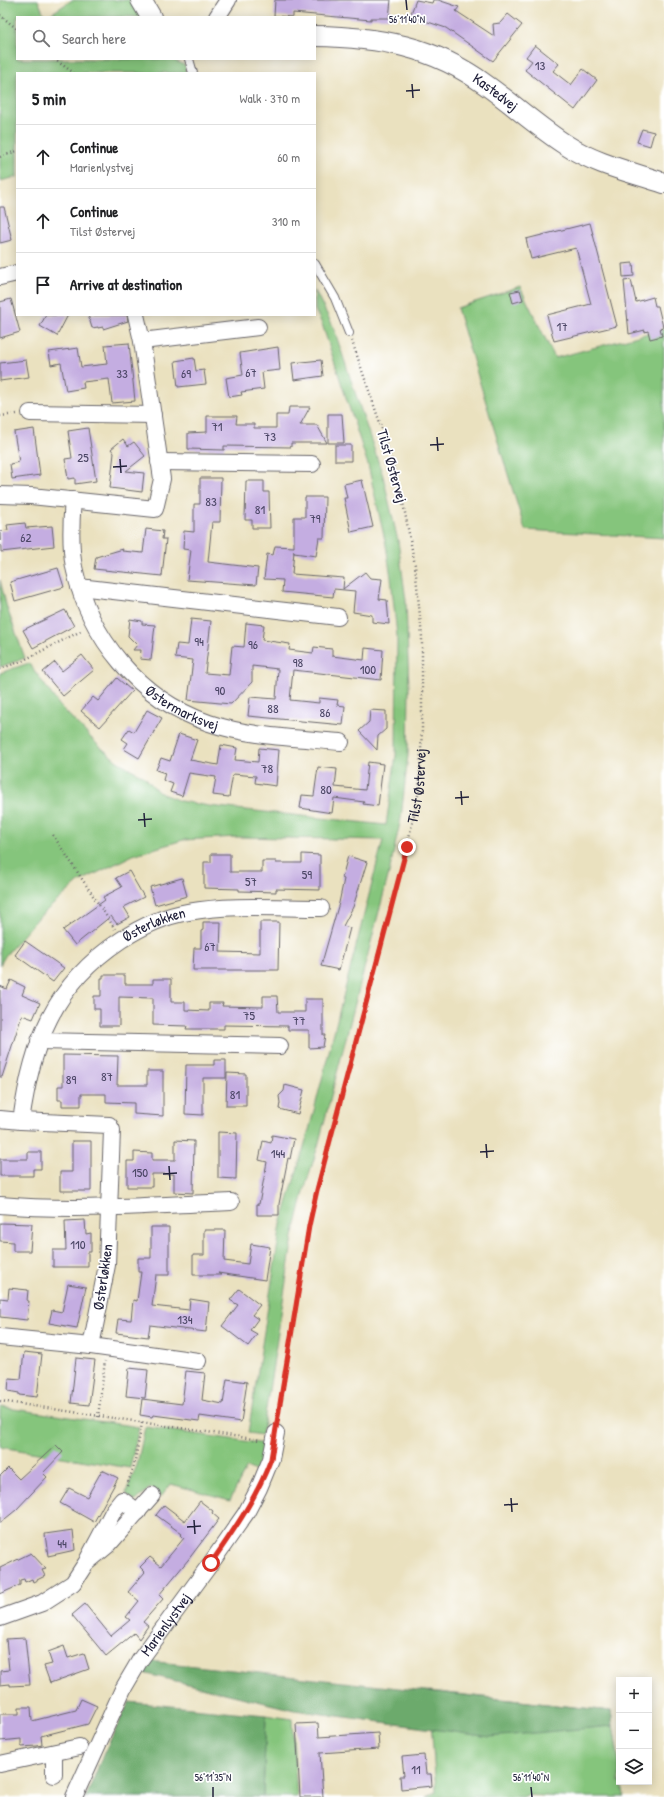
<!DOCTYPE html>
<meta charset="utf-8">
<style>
:root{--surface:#fff;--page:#f2f2f2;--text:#202124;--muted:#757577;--line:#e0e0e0}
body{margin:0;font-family:"Patrick Hand",sans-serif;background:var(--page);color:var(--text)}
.controls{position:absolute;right:12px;bottom:12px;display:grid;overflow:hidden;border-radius:0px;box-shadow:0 2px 10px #0003}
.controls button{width:36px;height:36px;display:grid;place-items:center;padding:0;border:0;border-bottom:1px solid var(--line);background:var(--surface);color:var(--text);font:20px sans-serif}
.stop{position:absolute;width:12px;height:12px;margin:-9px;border:3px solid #d93025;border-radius:50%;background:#fff}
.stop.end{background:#d93025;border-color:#fff;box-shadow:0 1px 4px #0008}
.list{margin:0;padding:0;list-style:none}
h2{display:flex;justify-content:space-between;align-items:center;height:52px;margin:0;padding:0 16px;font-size:17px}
h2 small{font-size:13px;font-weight:400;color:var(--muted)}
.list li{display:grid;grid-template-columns:26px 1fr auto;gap:12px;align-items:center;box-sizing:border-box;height:64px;padding:0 16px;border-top:1px solid var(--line)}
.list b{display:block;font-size:15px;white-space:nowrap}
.list p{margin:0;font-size:13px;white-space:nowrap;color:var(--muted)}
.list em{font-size:13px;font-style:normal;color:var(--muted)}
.icon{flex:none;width:22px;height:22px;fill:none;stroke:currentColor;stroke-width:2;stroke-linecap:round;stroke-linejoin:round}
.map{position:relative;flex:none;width:664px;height:1797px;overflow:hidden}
.search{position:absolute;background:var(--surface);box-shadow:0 2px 10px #0003;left:16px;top:16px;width:300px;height:44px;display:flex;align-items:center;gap:10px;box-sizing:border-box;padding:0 14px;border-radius:0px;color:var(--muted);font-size:15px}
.panel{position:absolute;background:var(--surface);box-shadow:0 2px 10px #0003;left:16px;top:72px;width:300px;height:244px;border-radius:0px}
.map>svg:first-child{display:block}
</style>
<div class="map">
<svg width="664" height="1797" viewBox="0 0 664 1797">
<rect width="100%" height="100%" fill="#fff"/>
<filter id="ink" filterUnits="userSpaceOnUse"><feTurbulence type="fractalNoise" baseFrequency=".025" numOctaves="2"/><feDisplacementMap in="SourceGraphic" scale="8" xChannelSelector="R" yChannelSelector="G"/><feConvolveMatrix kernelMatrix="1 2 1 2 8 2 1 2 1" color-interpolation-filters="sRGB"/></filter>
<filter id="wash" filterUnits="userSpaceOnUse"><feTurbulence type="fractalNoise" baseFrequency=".012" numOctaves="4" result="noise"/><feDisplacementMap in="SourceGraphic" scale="16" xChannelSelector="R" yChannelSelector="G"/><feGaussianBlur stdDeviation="0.9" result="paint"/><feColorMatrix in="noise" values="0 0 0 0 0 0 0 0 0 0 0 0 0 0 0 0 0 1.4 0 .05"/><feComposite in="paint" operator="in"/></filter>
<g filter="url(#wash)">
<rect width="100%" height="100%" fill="#eae1bf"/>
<path fill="#85c57c" stroke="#54745c" d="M0,0H38L45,17H17V59H171L186,66L185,73H17V177L0,181Z
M72,0H133L143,17H46Z
M520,287L555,358L664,329V538L525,530L457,308Z
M315,291L333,326L383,476L398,541L406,601L409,688L408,755L401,818L389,873L318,1146L305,1188L293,1237L262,1435L248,1433L281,1224L309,1130L383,840L237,837L183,840L133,855L79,882L39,917L5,956L0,965V673L29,663L59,705L98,745L117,761L145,777L158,792L180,801L209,806L386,825L396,755L397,636L391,578L386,545L368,465L322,324L315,310Z
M0,580L7,608L25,658L0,667Z
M0,1407L139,1427L130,1468L0,1447Z
M145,1427L266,1444L264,1460L259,1473L247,1467L230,1500L171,1484L161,1497L150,1488L136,1501L128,1496L126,1492L137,1465Z
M429,1691L611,1711L619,1763V1782H622L624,1797H564L527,1795L523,1797H426L436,1792Z
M266,1715L292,1719L297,1797H263Z"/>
<path fill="#6caa6c" stroke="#476654" d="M149,1661L611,1711L613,1726L490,1737L294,1710L143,1673Z
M129,1702L266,1715L263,1797H86L103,1755Z"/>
<g id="blocks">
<path fill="#c4ade1" d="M275,0H391L389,18H371V20L293,13V17L274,16Z
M416,0L432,3L433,0H438L459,7L456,11L494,36L493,24L500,23L508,14L522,25L493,61L446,28L410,16Z
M535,45L559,64L553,71L571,85L583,69L597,80L575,110L525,70L532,61L526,57Z
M642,129L654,132L650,146L637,142Z
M0,207H4L12,240L0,243Z
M590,223L617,326L554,341L547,315L591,304L576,248L531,259L526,239Z
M633,263L634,276L623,277L622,264Z
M631,280L636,302L653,297L655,306H658L663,327L660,328L662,336L650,339L648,331L645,332V330L629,334L624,281Z
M520,290L523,300L513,303L510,292Z
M11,299L20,332L0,338V302Z
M46,315H68L57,336L40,326Z
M88,315H127L128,321L103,329V327L98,328V327L92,328Z
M129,343L135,401L112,403L109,379L83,382L84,388L66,391L61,363L51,365L49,352L78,348L81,367L107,364L105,345Z
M278,347L280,370L262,372L264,389L241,392L242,395L229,397L226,378L243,375L240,353Z
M194,358L196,371L204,370L206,384L178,387L175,361Z
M26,360L29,377L0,381V363Z
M321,360L323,376L294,380L292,363Z
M289,407H310L300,425H317L327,443H291V447L224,446V450L188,449V433L207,432V416H237L236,424H254V428H276V415H288Z
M328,414H342L344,443H328Z
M88,428L96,481L75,484V478L68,479L65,459L72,458L68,431Z
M34,429L40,475L12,479L10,464L19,462L14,432Z
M123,439L128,446L134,442L145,456L126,471L144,473L142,492L110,488L114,453L111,449Z
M335,445H351V461H335Z
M200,478H221L220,522H212L208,562L258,568L256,585L187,580L191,550L183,549L184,531L194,532V504H200Z
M362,480L373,527L351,532L344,498H347L344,484Z
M246,481H264V492H269L270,528H252V520H245Z
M305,497H325L324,538H319L316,556L294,553V551L292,574L344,578L343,589L365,572L370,578L382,579L379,599L387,600L389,624L372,622V615L353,612L355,591L334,589L333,597L282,592L283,580L264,579L267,554L273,555L275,546L294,547V517H305Z
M25,523L26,528L52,526L54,546L1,552L0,531L8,530L7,525Z
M146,529L163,531L162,539H166L162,576L94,569L96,557L123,549L122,551L143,553Z
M58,568L64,587L15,601L10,582Z
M65,610L74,626L33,648L23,630Z
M130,619L142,621V624L155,625L151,660L140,659L141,650H133L137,645L128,636Z
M191,619L211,621L205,673L229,675L232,646L244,647L246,623L264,625L262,640L290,644L289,650L313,653L314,647L332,649V656L364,660L365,648L383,650L381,680L293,670L290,700L319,703V698L338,700L337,705L345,706L343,725L248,716L250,697L276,699L278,669L252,666V682L231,704L188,700L193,660L175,658L177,644L188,645Z
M82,655L94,670L63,696L43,672L55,662L62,671Z
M117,678L132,691L100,727L81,711L93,697L98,701Z
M147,710L162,718L139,758L124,749L128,743L122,739L129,729L134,732Z
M370,710L386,711V729L378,736L377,750L359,731L369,722Z
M179,734L197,740L190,760L218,765L221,745L237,748L235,760L258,762L259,748L279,750L276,786L255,783L256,776L233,774L229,797L213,795L216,777L189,773L182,796L170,792L173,784L163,780L165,773L156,770L161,758L170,761Z
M368,762L383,764L378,806L363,804L364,802L334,798L332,813L300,808L302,795L314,796L318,767L337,769L335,787L365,790Z
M211,854H230V872H262V861H276V863H302V854L320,855V890L276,889V892L239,891V889L204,888V862H211Z
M348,856L367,862L353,907L343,926L350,928L339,970L321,966L339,903L344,879L342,878Z
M129,871L144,897L124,907L130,917L117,924L111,916L75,945L63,930L105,900L103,897L122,887L116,878Z
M182,878L187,896L155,905L150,887Z
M203,922H221L220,952L260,953V922H279L278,970H193L194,948H201V931L203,930Z
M25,941L64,968L53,982L15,955Z
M103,975H125V984H153V979H171V1002H185V1010L209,1011V1003H223L222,1006L263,1007V996H277L278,1012H305V999H323V1035H325L323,1047L309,1048V1030H288V1026L224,1025V1029H186L187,1026L153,1025V998L119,997V1026H100V1009H94V996H101V978H103Z
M11,980L25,987L22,995L40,1003L33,1019L22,1015L2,1077H0V986L7,989Z
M63,1055L118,1056L117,1085H147V1071H163V1116L134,1114V1103L106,1102V1094H81V1106H62V1100H58V1086H63Z
M214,1060H226V1078H203V1115L185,1114L186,1065H214Z
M227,1073L246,1074V1106H226Z
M285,1085L304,1090L298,1114L279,1109L280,1103L279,1096L284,1091Z
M218,1132L237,1133L236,1179L218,1178Z
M272,1135L294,1139L290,1159L288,1158L279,1204V1215H257V1204H259L267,1162L259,1160L263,1141L271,1143Z
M175,1140L194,1141L193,1193L174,1192V1174H152V1187H127V1161H134V1152L152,1153V1160H175Z
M72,1141H91V1191H60V1172H72Z
M28,1152H41V1169H33V1176H0V1159H28Z
M85,1220L86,1234L91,1233V1252H88V1267H53V1250H66L65,1221Z
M0,1223L32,1224L30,1251H13V1242L0,1241Z
M151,1227H169V1275H156L152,1306L189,1310L190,1299L209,1302L206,1332L150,1325L148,1337L116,1333L118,1319L131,1320L133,1300L137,1301L141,1272H138V1258H151Z
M204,1230H225L224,1261L248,1264L251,1244L270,1247L265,1280L218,1273L221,1275H193V1255H204Z
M68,1284L86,1287L77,1328L49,1323L52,1310L62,1312Z
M9,1288L28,1290L27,1301H29L27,1320L0,1317V1298L8,1299Z
M239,1289L260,1305L252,1315L258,1319L250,1330L257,1334L248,1346L222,1326L238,1305L230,1300Z
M24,1352L42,1354L37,1397L19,1395V1393L8,1391L9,1378L21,1379Z
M76,1358L95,1360L89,1405L71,1403Z
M129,1368L148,1370L145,1398L126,1396Z
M186,1371L205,1373L202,1400L223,1404L227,1379L247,1382L241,1422L200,1416L199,1421L153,1415L152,1417L140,1415L142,1399L182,1404Z
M56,1445L63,1452L43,1473L47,1477L16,1510L0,1523V1476L8,1468L19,1479Z
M102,1470L118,1478L94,1522L60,1503L69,1488L87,1497Z
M200,1501L213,1511L212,1513L219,1519L188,1560L159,1595L163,1599L143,1622L148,1626L139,1639L134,1633L106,1656L72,1615L85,1604L111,1636L130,1620L126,1617L139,1601L128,1592L145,1572L140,1567L150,1557L161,1566L184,1538L181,1535L182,1534L156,1515L164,1505L185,1521Z
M73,1530L75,1550L48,1556L45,1534Z
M31,1553L46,1569L42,1570L45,1576L33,1582L32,1579L25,1582L24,1579L20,1580V1585L0,1594V1568Z
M25,1638L30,1685L10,1686V1684L0,1685V1671L9,1670L6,1639Z
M64,1646L68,1658L84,1653L89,1669L50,1683L44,1666L52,1664L48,1652Z
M81,1699L97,1706L88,1724L41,1736L42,1745L37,1746L21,1747V1739L0,1741V1714H19V1707H31L32,1721L76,1710Z
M318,1723L319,1737L378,1733L379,1749L320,1753L323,1797H300L296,1724Z
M424,1755L426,1774H431L432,1786L401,1789L400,1776H404L402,1757Z"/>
</g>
</g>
<g filter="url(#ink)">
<use href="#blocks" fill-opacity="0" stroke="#686569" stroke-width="1"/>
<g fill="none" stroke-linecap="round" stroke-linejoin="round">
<g stroke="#686569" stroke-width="10">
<path id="service" d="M189,59L193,73
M315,264L335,298L349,333"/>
</g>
<g stroke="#686569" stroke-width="18">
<g id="minor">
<path d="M217,17L228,0"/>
<path d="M0,277L17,273"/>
<path d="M142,341L258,327"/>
<path d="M30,413L153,415"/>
<path d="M159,462L312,464"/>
<path d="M0,495L31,496L155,509L162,479L142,341L136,315"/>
<path id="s2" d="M73,500C71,522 70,545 74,567C89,638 139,699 209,723C250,737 297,738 341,742"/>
<path d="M79,587L338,617"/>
<path d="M39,1041L280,1046"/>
<path d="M0,1119L21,1121L109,1125L112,1130L107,1265L91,1346"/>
<path id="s3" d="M21,1121C32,1043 53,985 121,940C141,927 164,916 188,912C231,904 277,908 321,908"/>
<path d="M0,1205C77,1212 155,1205 231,1202"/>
<path d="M0,1337L91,1346L198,1361"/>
<path d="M88,1559L114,1510L122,1500L138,1512"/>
<path d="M0,1618L42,1603L73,1583L86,1563L109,1544L152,1495"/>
<path d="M0,1764L79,1747"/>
<path d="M54,1775V1753"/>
<path id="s4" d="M74,1797L123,1689L140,1660L211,1563L246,1513L259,1488L271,1459L276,1433"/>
</g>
</g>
<g stroke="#686569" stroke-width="22">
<g id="tertiary">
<path d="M141,0L151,17"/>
<path id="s5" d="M315,36C379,37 433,46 486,85C513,104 538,127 566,145C595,164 631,172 664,183"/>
</g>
</g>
<g stroke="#686569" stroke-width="2.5" stroke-dasharray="1 3" stroke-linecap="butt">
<path d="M0,15L17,29"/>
<path d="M54,59L74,73"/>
<path d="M0,157L17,151"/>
<path d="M0,416L17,414"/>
<path d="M0,669L22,661L83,630"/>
<path d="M53,835L115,929"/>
<path d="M0,1401L260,1440"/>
<path d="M98,1417L105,1361"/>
<path id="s1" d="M278,1420L309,1226L317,1190L407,847L419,791L422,729V637L415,565L401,492L383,432L352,341"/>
<path d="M127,1486L134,1466L142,1423"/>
</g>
<use href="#service" stroke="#fff" stroke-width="8"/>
<use href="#minor" stroke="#fff" stroke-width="16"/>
<use href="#tertiary" stroke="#fff" stroke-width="20"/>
</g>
</g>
<g fill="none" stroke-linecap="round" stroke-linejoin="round" filter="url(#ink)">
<path stroke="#d93025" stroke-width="5" d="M211,1563C234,1530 257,1497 271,1459L309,1226L317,1190L407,847"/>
</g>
<path fill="none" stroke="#22223b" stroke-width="1.5" d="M406,0L407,10M412,84L413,98M406,91L420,90M437,437L438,451M430,445L444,444M120,459L121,473M113,467L127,466M461,791L462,805M455,798L469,797M144,813L145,827M138,820L152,819M486,1144L487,1158M480,1152L494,1151M169,1166L170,1180M163,1174L177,1173M511,1498L512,1512M504,1505L518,1504M194,1520L195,1534M187,1527L201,1526M213,1787V1797M531,1787L532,1797"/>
<g text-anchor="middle" stroke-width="3.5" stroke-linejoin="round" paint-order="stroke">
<g font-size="13" fill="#4a4564">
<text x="540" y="70">13</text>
<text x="562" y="331">17</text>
<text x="251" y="377">67</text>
<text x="122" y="378">33</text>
<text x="186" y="378">69</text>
<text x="217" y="431">71</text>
<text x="270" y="441">73</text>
<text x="83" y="462">25</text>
<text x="211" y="506">83</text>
<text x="260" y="514">81</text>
<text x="315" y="523">79</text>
<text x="26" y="542">62</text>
<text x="199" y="646">94</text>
<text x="253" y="649">96</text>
<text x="298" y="667">98</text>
<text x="368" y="674">100</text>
<text x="220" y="695">90</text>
<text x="273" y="713">88</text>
<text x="325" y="717">86</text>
<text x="267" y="773">78</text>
<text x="326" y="794">80</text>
<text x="307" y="879">59</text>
<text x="251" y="886">57</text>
<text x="210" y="951">67</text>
<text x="249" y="1020">75</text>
<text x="299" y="1025">77</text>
<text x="107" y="1081">87</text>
<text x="71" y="1084">89</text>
<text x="235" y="1099">81</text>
<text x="278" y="1158">144</text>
<text x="140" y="1177">150</text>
<text x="78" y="1249">110</text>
<text x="185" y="1324">134</text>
<text x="62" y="1548">44</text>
<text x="416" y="1774">11</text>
</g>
<g font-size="15" fill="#22223b" stroke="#fff">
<text dy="5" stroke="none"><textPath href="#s5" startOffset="193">Kastedvej</textPath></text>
<text transform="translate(392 466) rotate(74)" y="5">Tilst Østervej</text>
<text dy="5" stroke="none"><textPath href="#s2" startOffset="252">Østermarksvej</textPath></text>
<text dy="5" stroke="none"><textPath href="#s1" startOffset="650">Tilst Østervej</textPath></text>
<text dy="5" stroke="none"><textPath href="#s3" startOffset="251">Østerløkken</textPath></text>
<text transform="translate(103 1277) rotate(-82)" y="5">Østerløkken</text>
<text dy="5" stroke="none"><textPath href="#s4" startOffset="196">Marienlystvej</textPath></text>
</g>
</g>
<g font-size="10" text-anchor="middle" fill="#22223b" stroke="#fff" stroke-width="3.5" stroke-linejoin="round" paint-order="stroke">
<text x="407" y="23">56°11'40"N</text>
<text x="213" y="1781">56°11'35"N</text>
<text x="531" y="1781">56°11'40"N</text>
</g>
</svg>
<div class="controls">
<button>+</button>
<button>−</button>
<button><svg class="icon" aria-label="layers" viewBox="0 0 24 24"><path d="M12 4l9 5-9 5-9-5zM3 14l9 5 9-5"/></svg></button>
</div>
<div class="stop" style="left:211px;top:1563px"></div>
<div class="stop end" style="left:407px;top:847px"></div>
<div class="search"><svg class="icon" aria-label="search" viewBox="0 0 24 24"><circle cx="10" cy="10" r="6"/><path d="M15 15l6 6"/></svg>Search here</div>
<section class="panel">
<h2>5 min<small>Walk · 370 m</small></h2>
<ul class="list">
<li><svg class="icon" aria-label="ahead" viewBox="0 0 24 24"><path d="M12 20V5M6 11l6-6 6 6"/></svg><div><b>Continue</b><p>Marienlystvej</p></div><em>60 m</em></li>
<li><svg class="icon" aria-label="ahead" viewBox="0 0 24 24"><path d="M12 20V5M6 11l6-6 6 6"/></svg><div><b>Continue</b><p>Tilst Østervej</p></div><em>310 m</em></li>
<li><svg class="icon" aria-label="arrive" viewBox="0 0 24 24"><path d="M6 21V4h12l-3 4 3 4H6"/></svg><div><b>Arrive at destination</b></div></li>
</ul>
</section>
</div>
